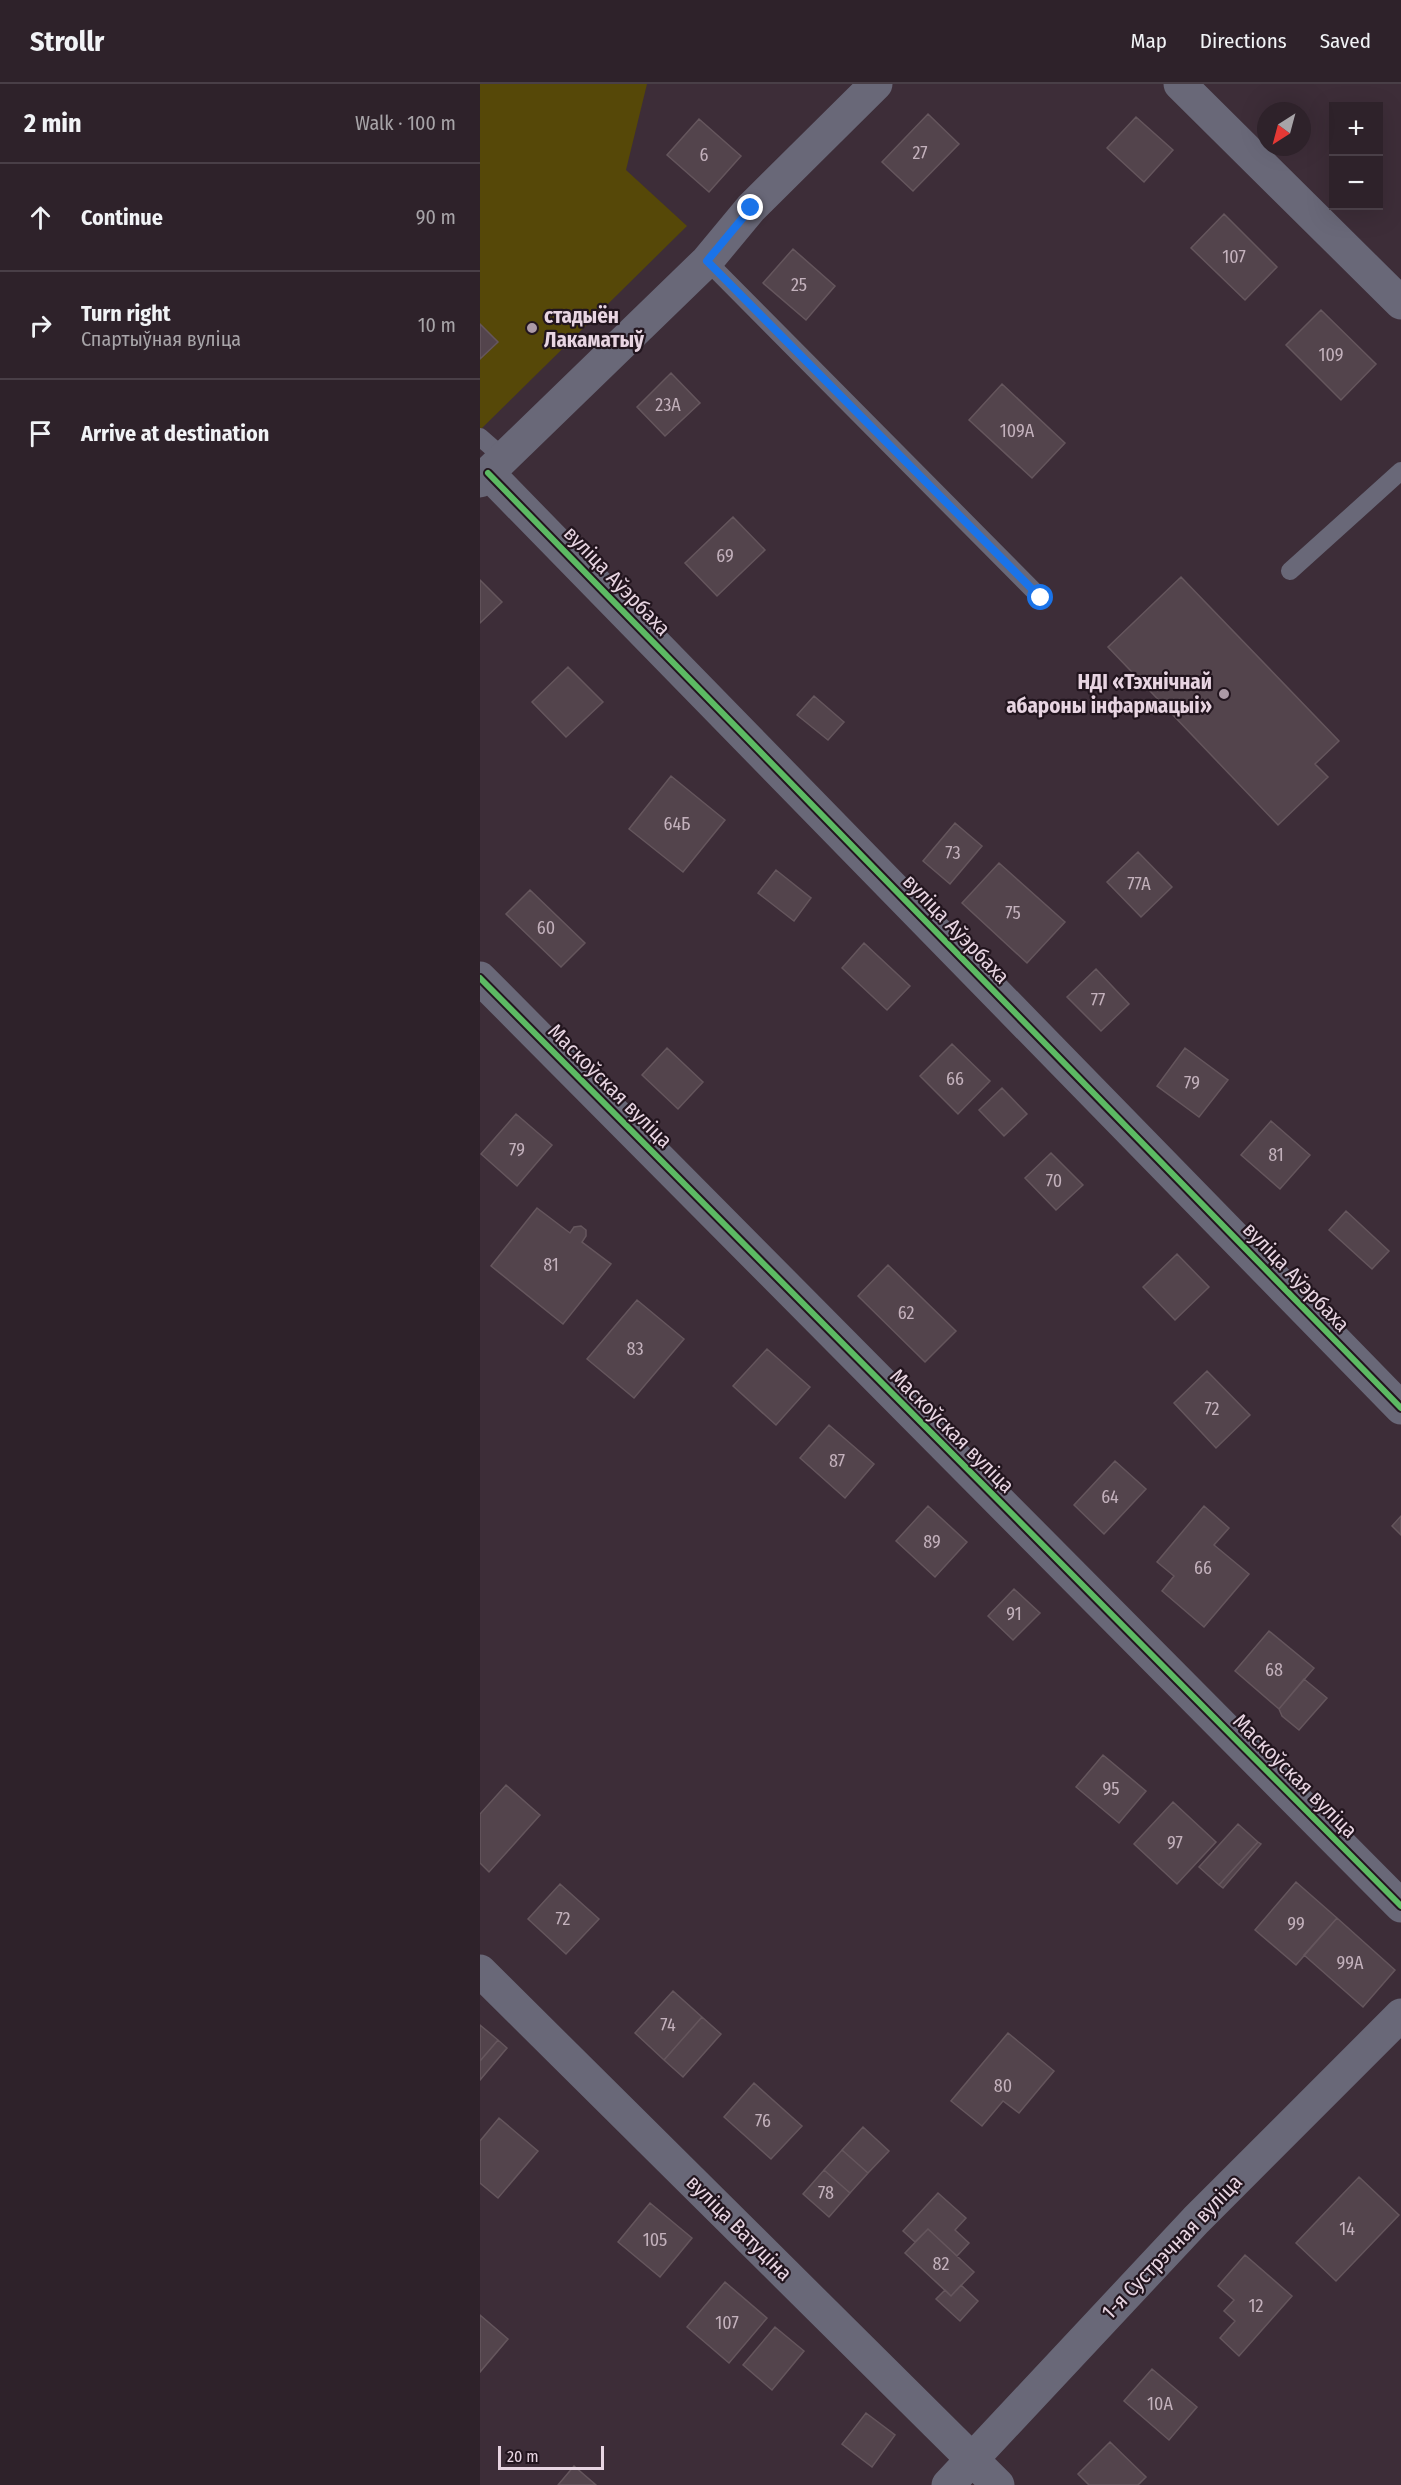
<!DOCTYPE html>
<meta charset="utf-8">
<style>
:root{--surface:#2e222a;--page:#3a2f36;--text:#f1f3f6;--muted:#a7a4a8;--line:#493f47}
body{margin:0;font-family:"Fira Sans Condensed",sans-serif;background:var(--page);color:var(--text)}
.controls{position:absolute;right:18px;top:18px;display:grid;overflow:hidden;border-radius:0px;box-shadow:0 6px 24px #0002}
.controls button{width:54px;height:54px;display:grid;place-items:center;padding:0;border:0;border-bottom:2px solid var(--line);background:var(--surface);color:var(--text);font:30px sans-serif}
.compass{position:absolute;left:777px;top:18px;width:54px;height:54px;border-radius:50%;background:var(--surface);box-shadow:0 6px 24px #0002;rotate:216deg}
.scale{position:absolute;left:18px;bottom:15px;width:106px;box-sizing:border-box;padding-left:6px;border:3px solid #e8d5e2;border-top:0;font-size:16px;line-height:21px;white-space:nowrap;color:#e8d5e2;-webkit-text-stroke:4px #22151e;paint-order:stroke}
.stop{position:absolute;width:18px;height:18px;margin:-14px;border:4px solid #1a73e8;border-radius:50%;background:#fff}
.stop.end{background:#1a73e8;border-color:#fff;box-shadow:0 2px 6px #0008}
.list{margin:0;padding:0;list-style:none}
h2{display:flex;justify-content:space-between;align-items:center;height:78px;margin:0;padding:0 24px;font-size:26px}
h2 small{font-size:20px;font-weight:400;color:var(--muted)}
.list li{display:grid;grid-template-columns:39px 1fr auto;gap:18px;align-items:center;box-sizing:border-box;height:108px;padding:0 24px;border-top:2px solid var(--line)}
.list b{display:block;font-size:22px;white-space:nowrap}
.list p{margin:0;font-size:20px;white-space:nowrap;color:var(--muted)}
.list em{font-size:20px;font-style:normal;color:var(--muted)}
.icon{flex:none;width:33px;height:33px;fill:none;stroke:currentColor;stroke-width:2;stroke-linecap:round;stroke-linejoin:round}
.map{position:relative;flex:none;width:921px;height:2401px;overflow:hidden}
header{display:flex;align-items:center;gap:36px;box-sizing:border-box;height:84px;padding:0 30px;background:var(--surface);border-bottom:2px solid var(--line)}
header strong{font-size:28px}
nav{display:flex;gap:33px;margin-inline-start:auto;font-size:21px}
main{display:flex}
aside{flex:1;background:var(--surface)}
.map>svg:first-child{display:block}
</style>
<header>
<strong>Strollr</strong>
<nav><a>Map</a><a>Directions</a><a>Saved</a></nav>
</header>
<main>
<aside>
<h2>2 min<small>Walk · 100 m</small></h2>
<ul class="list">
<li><svg class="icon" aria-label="ahead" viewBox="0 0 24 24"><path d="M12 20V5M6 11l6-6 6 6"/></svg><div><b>Continue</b></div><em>90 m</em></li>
<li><svg class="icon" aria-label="right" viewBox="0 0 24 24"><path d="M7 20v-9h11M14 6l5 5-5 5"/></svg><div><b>Turn right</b><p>Спартыўная вуліца</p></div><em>10 m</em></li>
<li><svg class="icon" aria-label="arrive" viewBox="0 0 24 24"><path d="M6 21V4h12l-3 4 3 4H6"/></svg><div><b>Arrive at destination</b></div></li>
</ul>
</aside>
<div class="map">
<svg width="921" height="2401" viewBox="0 0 921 2401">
<rect width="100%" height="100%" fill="#3d2d38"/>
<path fill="#564808" d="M0,0H167L146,86L207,142L0,346Z"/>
<path fill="#53444c" stroke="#65565d" stroke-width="1.5" d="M448,30L479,60L433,107L402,78Z
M656,33L693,66L664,98L627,64Z
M219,35L261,72L229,108L187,71Z
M744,130L797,183L765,216L711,164Z
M313,165L355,202L326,236L283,199Z
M841,226L896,280L861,316L806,261Z
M0,240L18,258L0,275Z
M191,289L220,319L185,352L157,323Z
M522,300L585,359L552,394L489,336Z
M253,433L285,466L237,512L205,479Z
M701,493L859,657L835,680L848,693L798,741L628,563Z
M0,496L22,518L0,539Z
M88,583L123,618L86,653L52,618Z
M334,612L364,638L348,656L317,631Z
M191,692L245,736L203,788L149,745Z
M475,739L502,762L470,800L443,777Z
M658,768L692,803L661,833L627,798Z
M519,779L585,838L547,879L482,819Z
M296,786L331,814L314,837L278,809Z
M50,806L105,859L81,883L26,830Z
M384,859L430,902L407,926L362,884Z
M616,885L649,920L621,947L587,913Z
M472,960L510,997L478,1030L440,992Z
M187,964L223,998L198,1025L162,991Z
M705,964L748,996L719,1033L677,1002Z
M522,1004L547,1030L524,1052L499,1026Z
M36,1030L72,1061L37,1102L1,1070Z
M791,1037L830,1071L800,1105L761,1071Z
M571,1069L603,1101L576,1126L545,1094Z
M57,1124L90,1149L94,1143L101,1142L106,1146V1152L102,1158L131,1180L83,1240L11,1182Z
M866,1127L909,1167L892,1185L849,1146Z
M697,1170L729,1203L695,1236L663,1203Z
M408,1181L476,1247L445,1278L378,1212Z
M157,1216L204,1255L154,1314L107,1275Z
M287,1265L330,1303L296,1341L253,1302Z
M727,1287L770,1331L736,1364L694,1319Z
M349,1341L394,1380L365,1414L320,1374Z
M635,1377L666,1405L624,1450L594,1421Z
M448,1422L487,1458L455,1493L416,1457Z
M724,1422L749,1444L734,1461L769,1490L724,1543L682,1507L694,1492L677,1478Z
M921,1432V1451L912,1442Z
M534,1505L560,1529L533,1556L508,1532Z
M789,1547L834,1584L799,1625L755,1587Z
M824,1595L847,1614L819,1646L802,1632L799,1625Z
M623,1671L666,1707L639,1739L596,1703Z
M26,1701L60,1731L9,1788L0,1779V1730Z
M693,1718L736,1758L697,1800L654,1760Z
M758,1740L778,1758L739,1801L719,1783Z
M778,1758L781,1760L743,1804L739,1801Z
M816,1798L857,1834L816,1881L775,1846Z
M80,1800L119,1835L86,1870L48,1835Z
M857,1834L915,1886L883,1923L824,1871Z
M193,1907L222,1933L184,1976L155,1949Z
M222,1933L241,1950L203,1993L184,1976Z
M0,1941L18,1956L0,1977Z
M528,1949L574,1987L539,2029L523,2017L502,2042L471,2017Z
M18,1956L27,1964L0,1996V1977Z
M274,1999L322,2042L291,2075L244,2033Z
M19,2034L58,2067L18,2114L0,2099V2057Z
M383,2043L409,2067L388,2089L362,2066Z
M362,2066L388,2089L370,2109L344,2086Z
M344,2086L370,2109L349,2133L323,2110Z
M879,2093L919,2131L856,2197L816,2159Z
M458,2109L486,2134L475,2146L489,2159L477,2172L448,2145L435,2158L423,2147Z
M170,2119L212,2154L180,2193L138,2158Z
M448,2145L494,2188L471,2212L425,2169Z
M765,2171L812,2212L759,2272L740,2254L755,2237L744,2227L754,2216L738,2202Z
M245,2198L287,2234L249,2279L207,2243Z
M481,2201L498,2217L480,2237L456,2215L465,2206L471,2212Z
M0,2231L28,2255L0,2288Z
M295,2243L324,2267L292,2306L263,2281Z
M672,2285L717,2323L689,2356L644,2317Z
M386,2329L415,2351L392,2383L362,2360Z
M630,2358L666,2393L658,2401H609L598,2390Z
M94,2382L116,2401H78Z"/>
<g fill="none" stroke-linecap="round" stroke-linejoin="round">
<path stroke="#696878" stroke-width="18" d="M227,177L561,514
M0,353L24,374
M810,487L921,387"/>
<path stroke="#696878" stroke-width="33" d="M700,0L921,219
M8,389L921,1324
M0,397L227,177L271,124L396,0
M0,894L921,1822
M0,1887L518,2401
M468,2401L716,2136L921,1931"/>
<g stroke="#22151e" stroke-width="10">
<path id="cycleway" d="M8,389L921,1324
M0,894L921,1822"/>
</g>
<use href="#cycleway" stroke="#5cba63" stroke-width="6"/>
</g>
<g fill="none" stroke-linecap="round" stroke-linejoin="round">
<path stroke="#1a73e8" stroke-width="8" d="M271,124L227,177L561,514"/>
</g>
<g fill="#ac9aa6" stroke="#22151e" stroke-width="2">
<circle cx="52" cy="244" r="6"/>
<circle cx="744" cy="610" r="6"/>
</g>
<g text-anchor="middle" stroke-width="4.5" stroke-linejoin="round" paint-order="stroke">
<g font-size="18" fill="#c3b1bc">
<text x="440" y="75">27</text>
<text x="224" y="77">6</text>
<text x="754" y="179">107</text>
<text x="319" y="207">25</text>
<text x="851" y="277">109</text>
<text x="188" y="327">23А</text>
<text x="537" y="353">109А</text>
<text x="245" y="478">69</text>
<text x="197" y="746">64Б</text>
<text x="473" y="775">73</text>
<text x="659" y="806">77А</text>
<text x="533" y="835">75</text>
<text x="66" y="850">60</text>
<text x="618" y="922">77</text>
<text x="475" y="1001">66</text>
<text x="712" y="1005">79</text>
<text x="37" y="1072">79</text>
<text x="796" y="1077">81</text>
<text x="574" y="1103">70</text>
<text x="71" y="1187">81</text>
<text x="426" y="1235">62</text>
<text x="155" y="1271">83</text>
<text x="732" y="1331">72</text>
<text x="357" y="1383">87</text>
<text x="630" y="1419">64</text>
<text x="452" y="1464">89</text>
<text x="723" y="1490">66</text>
<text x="534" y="1536">91</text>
<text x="794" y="1592">68</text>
<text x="631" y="1711">95</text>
<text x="695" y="1765">97</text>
<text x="83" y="1841">72</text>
<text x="816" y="1846">99</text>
<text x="870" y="1885">99А</text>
<text x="188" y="1947">74</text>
<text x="523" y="2008">80</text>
<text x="283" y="2043">76</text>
<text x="346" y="2115">78</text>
<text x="867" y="2151">14</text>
<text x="175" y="2162">105</text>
<text x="461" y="2186">82</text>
<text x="776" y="2228">12</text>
<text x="247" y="2245">107</text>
<text x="680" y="2326">10А</text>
</g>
<g font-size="21" font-weight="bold" fill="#e8d5e2" stroke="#22151e" text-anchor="start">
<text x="64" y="239">стадыён<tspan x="64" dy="24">Лакаматыў</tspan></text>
<text x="732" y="605" text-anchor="end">НДІ «Тэхнічнай<tspan x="732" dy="24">абароны інфармацыі»</tspan></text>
</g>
<g font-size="21" fill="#e8d5e2" stroke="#22151e">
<text transform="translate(137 497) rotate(46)" y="7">вуліца Аўэрбаха</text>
<text transform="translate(476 845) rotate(46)" y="7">вуліца Аўэрбаха</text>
<text transform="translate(130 1002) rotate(45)" y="7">Маскоўская вуліца</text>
<text transform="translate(816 1193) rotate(46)" y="7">вуліца Аўэрбаха</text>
<text transform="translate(472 1347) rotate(45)" y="7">Маскоўская вуліца</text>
<text transform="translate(815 1692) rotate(45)" y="7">Маскоўская вуліца</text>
<text transform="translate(259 2144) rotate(45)" y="7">вуліца Ватуціна</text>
<text transform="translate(692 2163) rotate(-46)" y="7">1-я Сустрэчная вуліца</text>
</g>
</g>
</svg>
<div class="controls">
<button>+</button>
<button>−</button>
</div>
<svg class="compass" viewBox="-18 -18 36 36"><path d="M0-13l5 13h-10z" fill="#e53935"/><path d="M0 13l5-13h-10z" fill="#a7a4a8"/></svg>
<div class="scale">20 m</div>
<div class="stop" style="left:561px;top:514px"></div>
<div class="stop end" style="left:271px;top:124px"></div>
</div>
</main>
